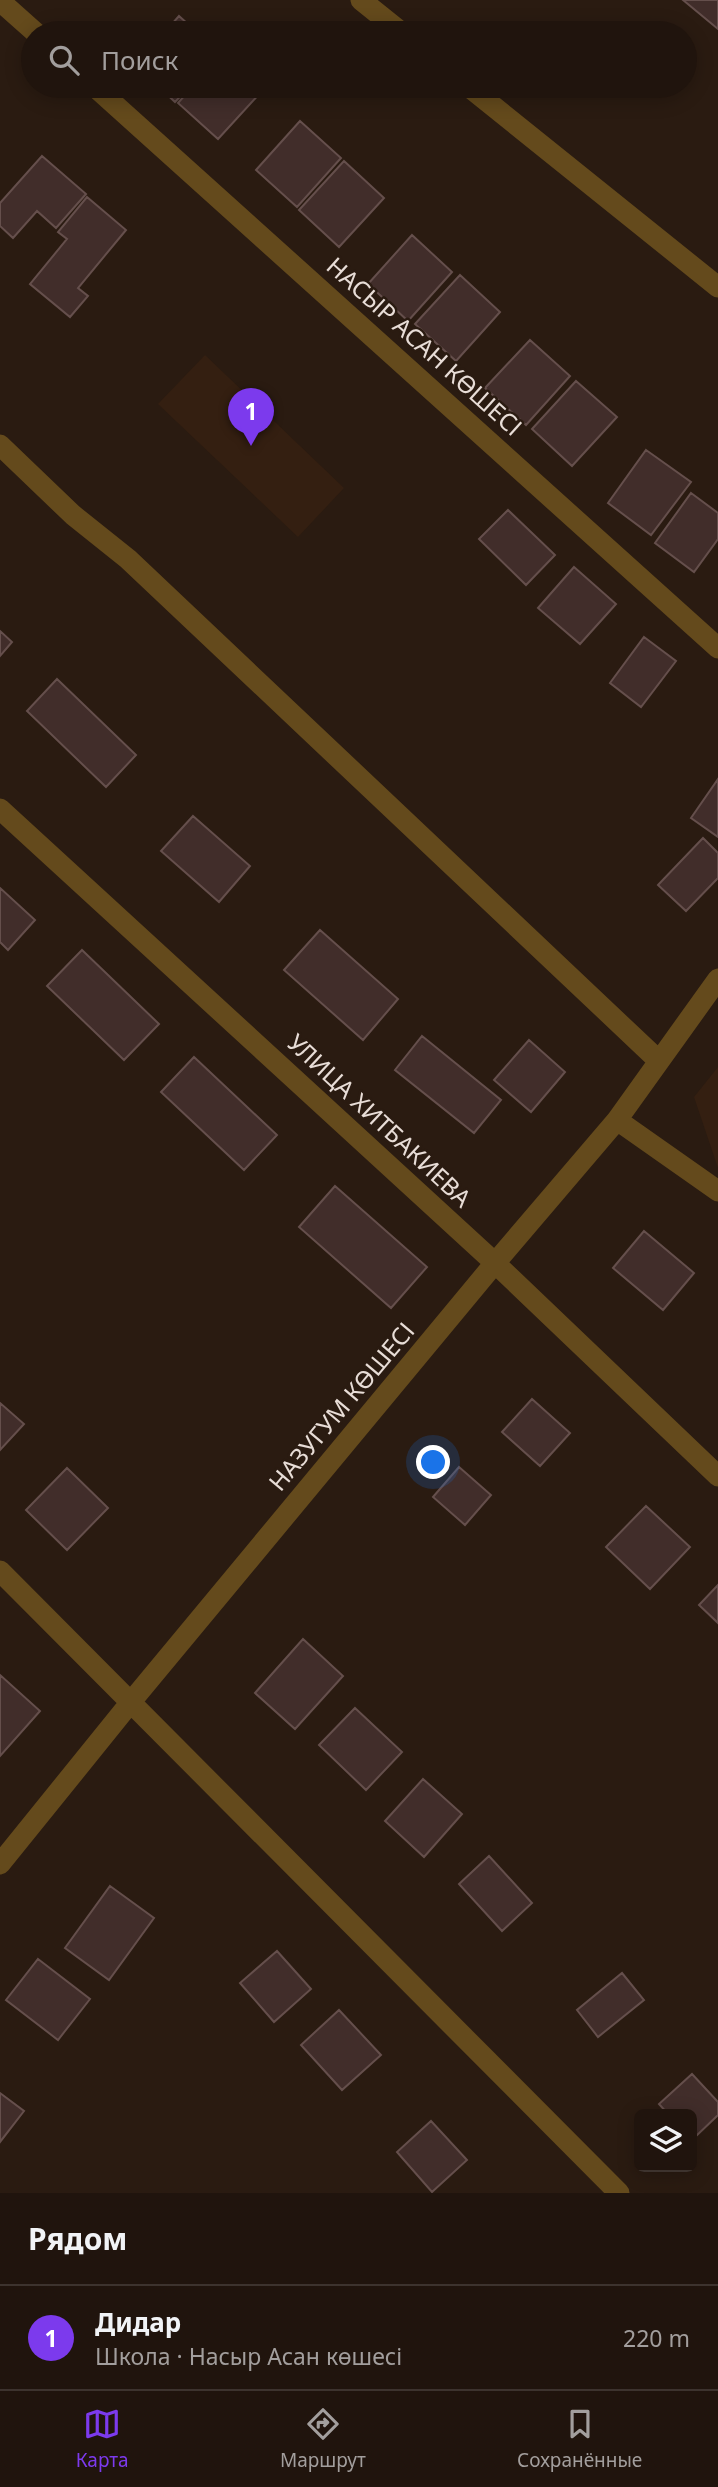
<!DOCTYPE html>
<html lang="ru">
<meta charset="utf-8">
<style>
:root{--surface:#20140d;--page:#281d16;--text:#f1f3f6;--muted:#a29e9d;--line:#3d332e;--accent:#7c3aed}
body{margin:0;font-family:"Noto Sans",sans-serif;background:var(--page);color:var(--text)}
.controls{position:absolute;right:21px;bottom:21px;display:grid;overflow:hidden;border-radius:10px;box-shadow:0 4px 18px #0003}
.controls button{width:63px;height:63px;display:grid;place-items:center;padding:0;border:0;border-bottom:2px solid var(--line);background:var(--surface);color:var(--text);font:35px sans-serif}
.you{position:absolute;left:434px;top:1463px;width:24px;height:24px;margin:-18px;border:5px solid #fff;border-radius:50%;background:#1a73e8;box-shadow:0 0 0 10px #1a73e833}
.badge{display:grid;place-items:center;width:46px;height:46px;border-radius:50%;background:var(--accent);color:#fff;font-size:23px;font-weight:700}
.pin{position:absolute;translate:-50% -58px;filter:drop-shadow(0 2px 4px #0008)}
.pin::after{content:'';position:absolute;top:37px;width:24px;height:21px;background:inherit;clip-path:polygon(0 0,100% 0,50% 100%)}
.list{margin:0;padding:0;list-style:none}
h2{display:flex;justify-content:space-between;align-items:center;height:91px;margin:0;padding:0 28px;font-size:30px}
h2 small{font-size:23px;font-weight:400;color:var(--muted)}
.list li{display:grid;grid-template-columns:46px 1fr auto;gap:21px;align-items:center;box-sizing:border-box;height:105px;padding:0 28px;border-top:2px solid var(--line)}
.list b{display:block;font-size:26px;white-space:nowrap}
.list p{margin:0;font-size:23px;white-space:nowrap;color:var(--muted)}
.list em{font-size:23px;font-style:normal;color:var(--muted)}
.icon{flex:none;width:38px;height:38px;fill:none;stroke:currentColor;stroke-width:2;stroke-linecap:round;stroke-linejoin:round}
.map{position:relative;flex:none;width:718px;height:2193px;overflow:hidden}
.search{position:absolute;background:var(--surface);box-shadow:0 4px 18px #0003;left:21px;right:21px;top:21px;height:77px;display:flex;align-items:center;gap:18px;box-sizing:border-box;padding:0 24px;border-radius:38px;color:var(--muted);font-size:26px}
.sheet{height:196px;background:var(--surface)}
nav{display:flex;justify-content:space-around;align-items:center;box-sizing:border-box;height:98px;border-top:2px solid var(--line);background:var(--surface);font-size:19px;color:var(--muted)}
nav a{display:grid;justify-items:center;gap:4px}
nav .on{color:var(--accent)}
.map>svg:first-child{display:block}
</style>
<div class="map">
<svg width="718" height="2193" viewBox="0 0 718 2193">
<rect width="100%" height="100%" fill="#2a1b11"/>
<path fill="#341f11" d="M205,355L344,488L298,537L158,404Z
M718,1067V1168L694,1097Z"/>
<path fill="#412d2a" stroke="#654f4c" stroke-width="2" d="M683,0H718V29Z
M179,16L198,33H164Z
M158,86H190L175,102Z
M193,86H257L262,91L218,139L178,103Z
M300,121L341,158L297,207L256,170Z
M42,156L86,194L56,228L37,211L13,238L0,226V203Z
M344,161L384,198L339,247L299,210Z
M87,197L126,230L78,288L88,296L70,317L30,284L67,239L58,232Z
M412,235L452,272L408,321L368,284Z
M460,275L500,312L456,361L415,324Z
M530,340L570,376L526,425L485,388Z
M576,381L617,417L572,466L532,429Z
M646,450L691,482L651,535L608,503Z
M691,493L718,513V539L694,572L655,543Z
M508,510L555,555L526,585L479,539Z
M574,567L616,604L580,644L538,608Z
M0,631L12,642L0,656Z
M644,637L676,661L641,707L610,683Z
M57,679L136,755L106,787L27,711Z
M718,779V837L691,818Z
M193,816L250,866L219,902L161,851Z
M703,838L718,853V878L686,911L658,885Z
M0,888L35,920L8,950L0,942Z
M320,930L398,999L363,1040L284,970Z
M82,950L159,1024L124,1060L47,986Z
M422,1036L501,1100L474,1133L395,1070Z
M529,1040L565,1072L531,1112L494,1080Z
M194,1057L277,1135L244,1170L161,1092Z
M335,1186L427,1267L391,1308L299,1227Z
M644,1231L694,1273L663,1310L613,1268Z
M532,1399L570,1433L540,1466L502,1432Z
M0,1403L24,1424L0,1450Z
M459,1467L491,1495L465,1525L433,1497Z
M67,1468L108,1508L67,1550L26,1510Z
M646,1506L690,1547L650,1589L606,1547Z
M718,1585V1623L699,1605Z
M303,1639L343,1676L295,1729L255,1693Z
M0,1675L40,1711L0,1756Z
M355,1708L402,1752L366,1790L319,1745Z
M423,1779L462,1814L424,1857L385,1821Z
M489,1856L532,1903L502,1931L459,1884Z
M110,1886L154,1918L109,1980L65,1948Z
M277,1951L311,1989L274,2022L240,1983Z
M38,1959L90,1999L58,2040L6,2000Z
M622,1973L644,2000L598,2037L577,2010Z
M339,2010L381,2055L342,2090L301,2045Z
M692,2074L718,2102V2115L692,2140V2114H668L659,2104Z
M0,2093L24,2111L0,2142Z
M431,2121L467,2160L432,2192L397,2152Z"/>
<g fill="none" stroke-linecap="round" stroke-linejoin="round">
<path stroke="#644a1c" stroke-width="21" d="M361,0L402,33
M0,1L36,33
M94,86L718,648
M468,86L718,287
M0,445L73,515L128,559L659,1061
M0,809L495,1263L718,1476
M617,1120L718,1191
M0,1571L619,2193
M0,1864L130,1703L495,1263L617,1120L718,979"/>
</g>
<g text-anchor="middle" stroke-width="5" stroke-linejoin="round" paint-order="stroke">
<g font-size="24" fill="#e8ddd7" stroke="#2a1b11">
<text transform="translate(424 347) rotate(42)" y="8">НАСЫР АСАН КӨШЕСІ</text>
<text transform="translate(379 1121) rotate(43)" y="8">УЛИЦА ХИТБАКИЕВА</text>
<text transform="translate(342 1407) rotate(-50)" y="8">НАЗУГУМ КӨШЕСІ</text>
</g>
</g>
</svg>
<div class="controls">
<button><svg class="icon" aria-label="layers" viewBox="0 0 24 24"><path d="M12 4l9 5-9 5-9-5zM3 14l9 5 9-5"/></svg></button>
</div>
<div class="you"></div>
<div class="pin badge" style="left:251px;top:446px">1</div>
<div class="search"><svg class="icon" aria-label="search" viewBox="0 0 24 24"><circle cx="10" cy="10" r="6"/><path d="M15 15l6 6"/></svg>Поиск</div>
</div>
<section class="sheet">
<h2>Рядом<small></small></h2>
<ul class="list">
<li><span class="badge">1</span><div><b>Дидар</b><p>Школа · Насыр Асан көшесі</p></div><em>220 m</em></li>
</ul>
</section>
<nav>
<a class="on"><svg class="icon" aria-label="map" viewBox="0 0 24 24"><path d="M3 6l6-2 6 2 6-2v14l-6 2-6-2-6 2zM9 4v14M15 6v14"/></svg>Карта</a>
<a><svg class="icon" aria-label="directions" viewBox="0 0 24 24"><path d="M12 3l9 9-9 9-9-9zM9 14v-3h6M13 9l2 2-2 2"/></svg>Маршрут</a>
<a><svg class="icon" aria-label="saved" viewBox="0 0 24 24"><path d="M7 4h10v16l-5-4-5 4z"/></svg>Сохранённые</a>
</nav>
